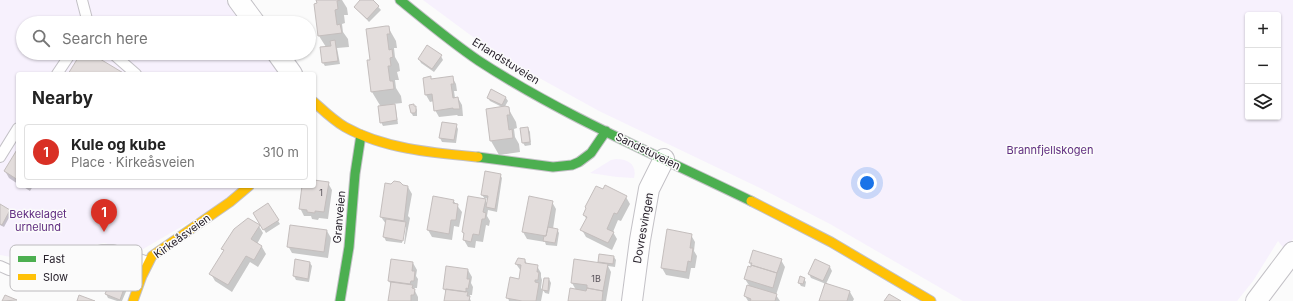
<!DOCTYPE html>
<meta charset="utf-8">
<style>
:root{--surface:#fff;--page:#f6f6f6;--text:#222;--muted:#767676;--line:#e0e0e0;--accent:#d93025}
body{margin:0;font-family:Inter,sans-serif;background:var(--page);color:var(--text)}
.controls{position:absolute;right:12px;top:12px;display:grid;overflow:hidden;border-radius:4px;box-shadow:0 1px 3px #0004}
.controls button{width:36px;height:36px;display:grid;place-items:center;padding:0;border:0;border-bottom:1px solid var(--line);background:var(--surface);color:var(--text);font:20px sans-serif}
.you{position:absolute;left:867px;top:183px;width:14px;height:14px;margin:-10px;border:3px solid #fff;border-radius:50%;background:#1a73e8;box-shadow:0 0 0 6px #1a73e833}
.badge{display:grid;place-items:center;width:26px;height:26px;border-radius:50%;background:var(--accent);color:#fff;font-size:13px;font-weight:700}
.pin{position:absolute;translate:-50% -33px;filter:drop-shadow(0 1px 2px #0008)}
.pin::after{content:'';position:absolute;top:21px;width:14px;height:12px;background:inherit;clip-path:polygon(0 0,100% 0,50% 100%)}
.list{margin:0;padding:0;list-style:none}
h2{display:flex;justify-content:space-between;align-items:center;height:52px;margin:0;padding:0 16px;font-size:17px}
h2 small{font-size:13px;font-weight:400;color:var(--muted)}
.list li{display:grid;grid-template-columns:26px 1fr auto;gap:12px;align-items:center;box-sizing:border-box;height:56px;margin:0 8px 8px;padding:0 8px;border:1px solid var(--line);border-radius:4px}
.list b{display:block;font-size:15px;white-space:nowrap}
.list p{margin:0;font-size:13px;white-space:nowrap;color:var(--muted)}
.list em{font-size:13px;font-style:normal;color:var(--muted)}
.icon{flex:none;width:22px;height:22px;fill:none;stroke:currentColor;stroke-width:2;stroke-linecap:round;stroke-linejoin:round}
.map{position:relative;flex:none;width:1293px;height:301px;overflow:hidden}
.search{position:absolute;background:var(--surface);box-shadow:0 1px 3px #0004;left:16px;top:16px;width:300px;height:44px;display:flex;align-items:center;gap:10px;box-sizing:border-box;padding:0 14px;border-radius:22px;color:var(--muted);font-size:15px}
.panel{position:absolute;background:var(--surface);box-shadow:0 1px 3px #0004;left:16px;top:72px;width:300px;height:116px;border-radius:4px}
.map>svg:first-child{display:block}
</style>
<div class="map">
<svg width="1293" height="301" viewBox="0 0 1293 301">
<rect width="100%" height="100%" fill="#fbfbfb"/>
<path fill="#f7f1fd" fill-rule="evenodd" d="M0,0H226L243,23H23V53H266L281,74H18V186H243L234,196L138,252L104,243L27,258H17L0,255Z
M423,0H1293V239L1285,250L1278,241L1253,281L1237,301H963L830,224L762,189L599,111L523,69L473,37ZM1248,15H1278V117H1248Z
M616,159C629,159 637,165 634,178L617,177L590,173L611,160Z"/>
<path fill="#0003" fill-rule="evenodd" d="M317,0H342L347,8L348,15H344L345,23L342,24L343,32L348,39L349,47L337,48L340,64L325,66L323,63L326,47L319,36Z
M361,0H372L381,10L369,22L355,7Z
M388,27L396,41L397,48H394L395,57L399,64L400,71L397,72L399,80H395L396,88L401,96L402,103L393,104L396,109L398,124L383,126L381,122V107L372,92L368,61H371Z
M441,56L443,60L434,72L421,63L419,59Z
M452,77L456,84L457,91H454L455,98H458L462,105L463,116H458L457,115L439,117L435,110L434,101L430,102L426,95L431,80Z
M492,91L506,98L508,101L504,108H508L516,122L517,128L514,129L515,137L519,144L520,152L499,155L491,141L504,108L490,101L488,98Z
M410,106H415L417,110V116H413L411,112Z
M456,125L458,129L456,143L442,142L440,138Z
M528,128L530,132L531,145L525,146L523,143Z
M18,150V184L9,178L5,171Z
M500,175L502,178L497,212L488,210L487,216L490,221L489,226L486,225L483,242L476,241L475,248L468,247L464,240V235L463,232L485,199L482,195ZM484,198L489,199L488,205Z
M314,181L328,183L332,190L328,219L319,218L318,220L312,219L311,216H304L300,208L303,186H314Z
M22,186H33L30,191Z
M402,186L408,187L412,194L408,216L410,218L405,244H404L406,227H404L402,243L386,241L384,237L386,224L381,217Z
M626,197L630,204L621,221L618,220L613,232L617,239L612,250L586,237L582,230L587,220L584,215L587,209Z
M453,200L462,212L459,227L454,226L452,240L432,237L428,230Z
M552,202L556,209L553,229H557L559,233L557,246L546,245L545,242L527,239L523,232Z
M0,205L9,211L11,214L4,227L0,225Z
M268,205L280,224L266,233L254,214Z
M259,226L263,233L257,244L262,247L266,254L258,267L250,262L232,292L215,281L211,274L224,252L223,249Z
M327,231L331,238L328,258L292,253L288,246Z
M691,235L695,242L694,251L697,256L695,268H691L689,279L666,275L662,268Z
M614,257L616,260L615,267L608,266L611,272L606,301H569L576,290L572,283L601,264L599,261Z
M296,260L310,263L312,266L309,282L296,280L294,276Z
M525,260L527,264L537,266L541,273V277L542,280L541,288L543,291L541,301H509L508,298L520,280L521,271L516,264Z
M781,260L785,267L776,295L780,301H748L745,296L750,287L745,279L752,268L750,263Z
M816,261L830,267L832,271L826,284L850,292L854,299L853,301H820L826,284L811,278L809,274Z
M413,263L417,270L416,276L418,279L417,288H414V289L418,297V301H389L391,285L389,281Z
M468,270L472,277L471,283L473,287L472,295H470L469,297L471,301H445L446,292L444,289Z
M549,279L551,283L549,294L545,293L543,290Z
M804,279L806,282L805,287L801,286L799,283Z
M126,284L128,287L122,301H117L108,298L106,294Z"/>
<path fill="#e3dddc" stroke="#c4bebd" d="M316,0H340L337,1L338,9L335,10L337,25L340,24L342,33L318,36L314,4L317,3Z
M360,0H373L379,6L367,19L354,7Z
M386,26H389L390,34H387L389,50L392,49L393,57L390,58L391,66H388L390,81H393L394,89L371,92L367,60H370L366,29Z
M335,40L338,61L322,63L320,47L331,46L330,41Z
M427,45L442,55L432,69L418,59Z
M81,53H90L125,74H68Z
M431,76V79L453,76L454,84H451L453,98L458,97L460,109H453V108L434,111L432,94L425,95L423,78Z
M491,89L506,97L502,105L487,98Z
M395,104L397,120L380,123L378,106Z
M414,104V106H416V111L415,113H411L409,105Z
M505,106L509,107L510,115H507L509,130L512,129L513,138L490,141L486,109Z
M442,122L457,124L454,140L439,138Z
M528,127L530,142L522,143L520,128Z
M18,148V180L4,171Z
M485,171L501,174L495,209L486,207L488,196L481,195Z
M314,180L329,182L324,212L315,211V213L307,212V210L299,209L302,186H314Z
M394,181L400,182L403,185L408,186L404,221L380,217L385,183L391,184Z
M605,185L627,196L617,214L614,213L607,229L614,232L608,243L580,230L587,217L583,215L586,208L585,207L596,186L603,189Z
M433,196L454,200L453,203L458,204L456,220H451L449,234L427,230Z
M468,196L486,199L483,212L486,213L485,219H482L479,235L473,234L471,242L463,240L464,233L462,232Z
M529,196L553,201L546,236L522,232Z
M268,203L279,220L263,230L253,213Z
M0,204L10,210L2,225L0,224Z
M248,218L260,225L251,239L262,246L254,260L246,256L228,285L209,274L224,250L221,249L234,229Z
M386,219L406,222L403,241L383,237Z
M290,225L327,230L324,252L287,247Z
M548,227L558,229L555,243L543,241L544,236H546Z
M667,229L692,234L690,248H693L691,262L688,261L686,272L661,268Z
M753,250L782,259L777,273L751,265L752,263H749Z
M599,254L614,256L613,264L598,262Z
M518,258L525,259V263L538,265L537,272H539L538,280H535V282L539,283L536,301H522L506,298L510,277L519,279L521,265L515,264Z
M295,259L310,262L308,279L293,276Z
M391,259L413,262L412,271H415L414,281H411L410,284L388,281Z
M574,259L608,264L603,291L587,288V285L571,283Z
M815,259L830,266L823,281L808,274Z
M751,265L777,273L773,288L744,279L748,266L751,267Z
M446,266L468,269L467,279H470L468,289L466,288V292L443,289Z
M800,276L805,278L803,284L798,283Z
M112,277L126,283L120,300L105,294Z
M544,278H549L548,291L542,290Z
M391,282L413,285L412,288L415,289L414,295H411V301H388Z
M825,283L850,291L847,301H819Z
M747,285L777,294L775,301H750L751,299L744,296Z
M570,288L586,291L587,288L603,291L602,301H568Z
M446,289L468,292L467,296H470L469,301H444Z
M889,294L901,301H884Z
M5,295L17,300L2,301Z
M79,295L95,301H77Z"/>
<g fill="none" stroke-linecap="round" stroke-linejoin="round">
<g stroke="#c3c1c6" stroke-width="12">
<path id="lane" d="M82,0L88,23
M112,53L136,74
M57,74L71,53
M0,157L18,128
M0,266L9,270L16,271L32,269L102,250H113L148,262"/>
</g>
<g stroke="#c3c1c6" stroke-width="22">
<path id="street" d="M238,0L255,23
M277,53L292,74
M632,301L640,240L649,189L664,159
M1256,301L1293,252"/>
</g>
<g stroke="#c3c1c6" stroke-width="11">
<path id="fast" d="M400,0C426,21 451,42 479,61C565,117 659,156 751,201
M478,157L553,167L572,165L579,162L591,153L606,131
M340,301L349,247L355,174L361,135"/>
</g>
<g stroke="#c3c1c6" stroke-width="11">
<path id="slow" d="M314,102C324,111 333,120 345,127C384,149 434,153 478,157
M751,201L831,242L931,301
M133,301L142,276L152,256L230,202L249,186"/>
</g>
<use href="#lane" stroke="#fefefe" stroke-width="10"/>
<use href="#street" stroke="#fefefe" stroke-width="20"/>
<use href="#fast" stroke="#4caf50" stroke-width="9"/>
<use href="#slow" stroke="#ffc107" stroke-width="9"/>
</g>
<g text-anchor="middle" stroke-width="3" stroke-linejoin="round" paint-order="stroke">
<g font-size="9" fill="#575158">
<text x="321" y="196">1</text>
<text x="596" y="282">1B</text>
</g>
<g font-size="11" fill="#28222c" stroke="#fbfbfb">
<text transform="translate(506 61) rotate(32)" y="4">Erlandstuveien</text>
<text transform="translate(648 151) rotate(26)" y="4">Sandstuveien</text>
<text transform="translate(339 217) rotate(-85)" y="4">Granveien</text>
<text transform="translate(643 228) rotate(-80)" y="4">Dovresvingen</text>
<text transform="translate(182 236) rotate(-36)" y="4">Kirkeåsveien</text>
</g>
<g font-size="11" fill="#602d80" stroke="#fbfbfb">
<text x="1050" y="154">Brannfjellskogen</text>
<text x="38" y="218">Bekkelaget<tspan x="38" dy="13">urnelund</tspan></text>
</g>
</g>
<rect x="10" y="245" width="132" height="46" rx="6" fill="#fbfbfb" stroke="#bcbabd" stroke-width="1"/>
<rect x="18" y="256" width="18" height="6" fill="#4caf50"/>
<rect x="18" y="274" width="18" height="6" fill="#ffc107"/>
<g font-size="11" fill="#28222c">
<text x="43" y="263">Fast</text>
<text x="43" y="281">Slow</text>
</g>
</svg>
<div class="controls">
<button>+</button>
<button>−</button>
<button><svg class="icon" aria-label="layers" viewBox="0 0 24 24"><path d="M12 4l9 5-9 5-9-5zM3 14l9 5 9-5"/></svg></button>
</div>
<div class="you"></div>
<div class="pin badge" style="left:104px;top:232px">1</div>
<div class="search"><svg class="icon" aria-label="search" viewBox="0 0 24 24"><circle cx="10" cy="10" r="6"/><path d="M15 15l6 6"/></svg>Search here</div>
<section class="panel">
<h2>Nearby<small></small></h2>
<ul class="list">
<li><span class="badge">1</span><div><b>Kule og kube</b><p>Place · Kirkeåsveien</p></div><em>310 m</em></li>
</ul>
</section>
</div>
